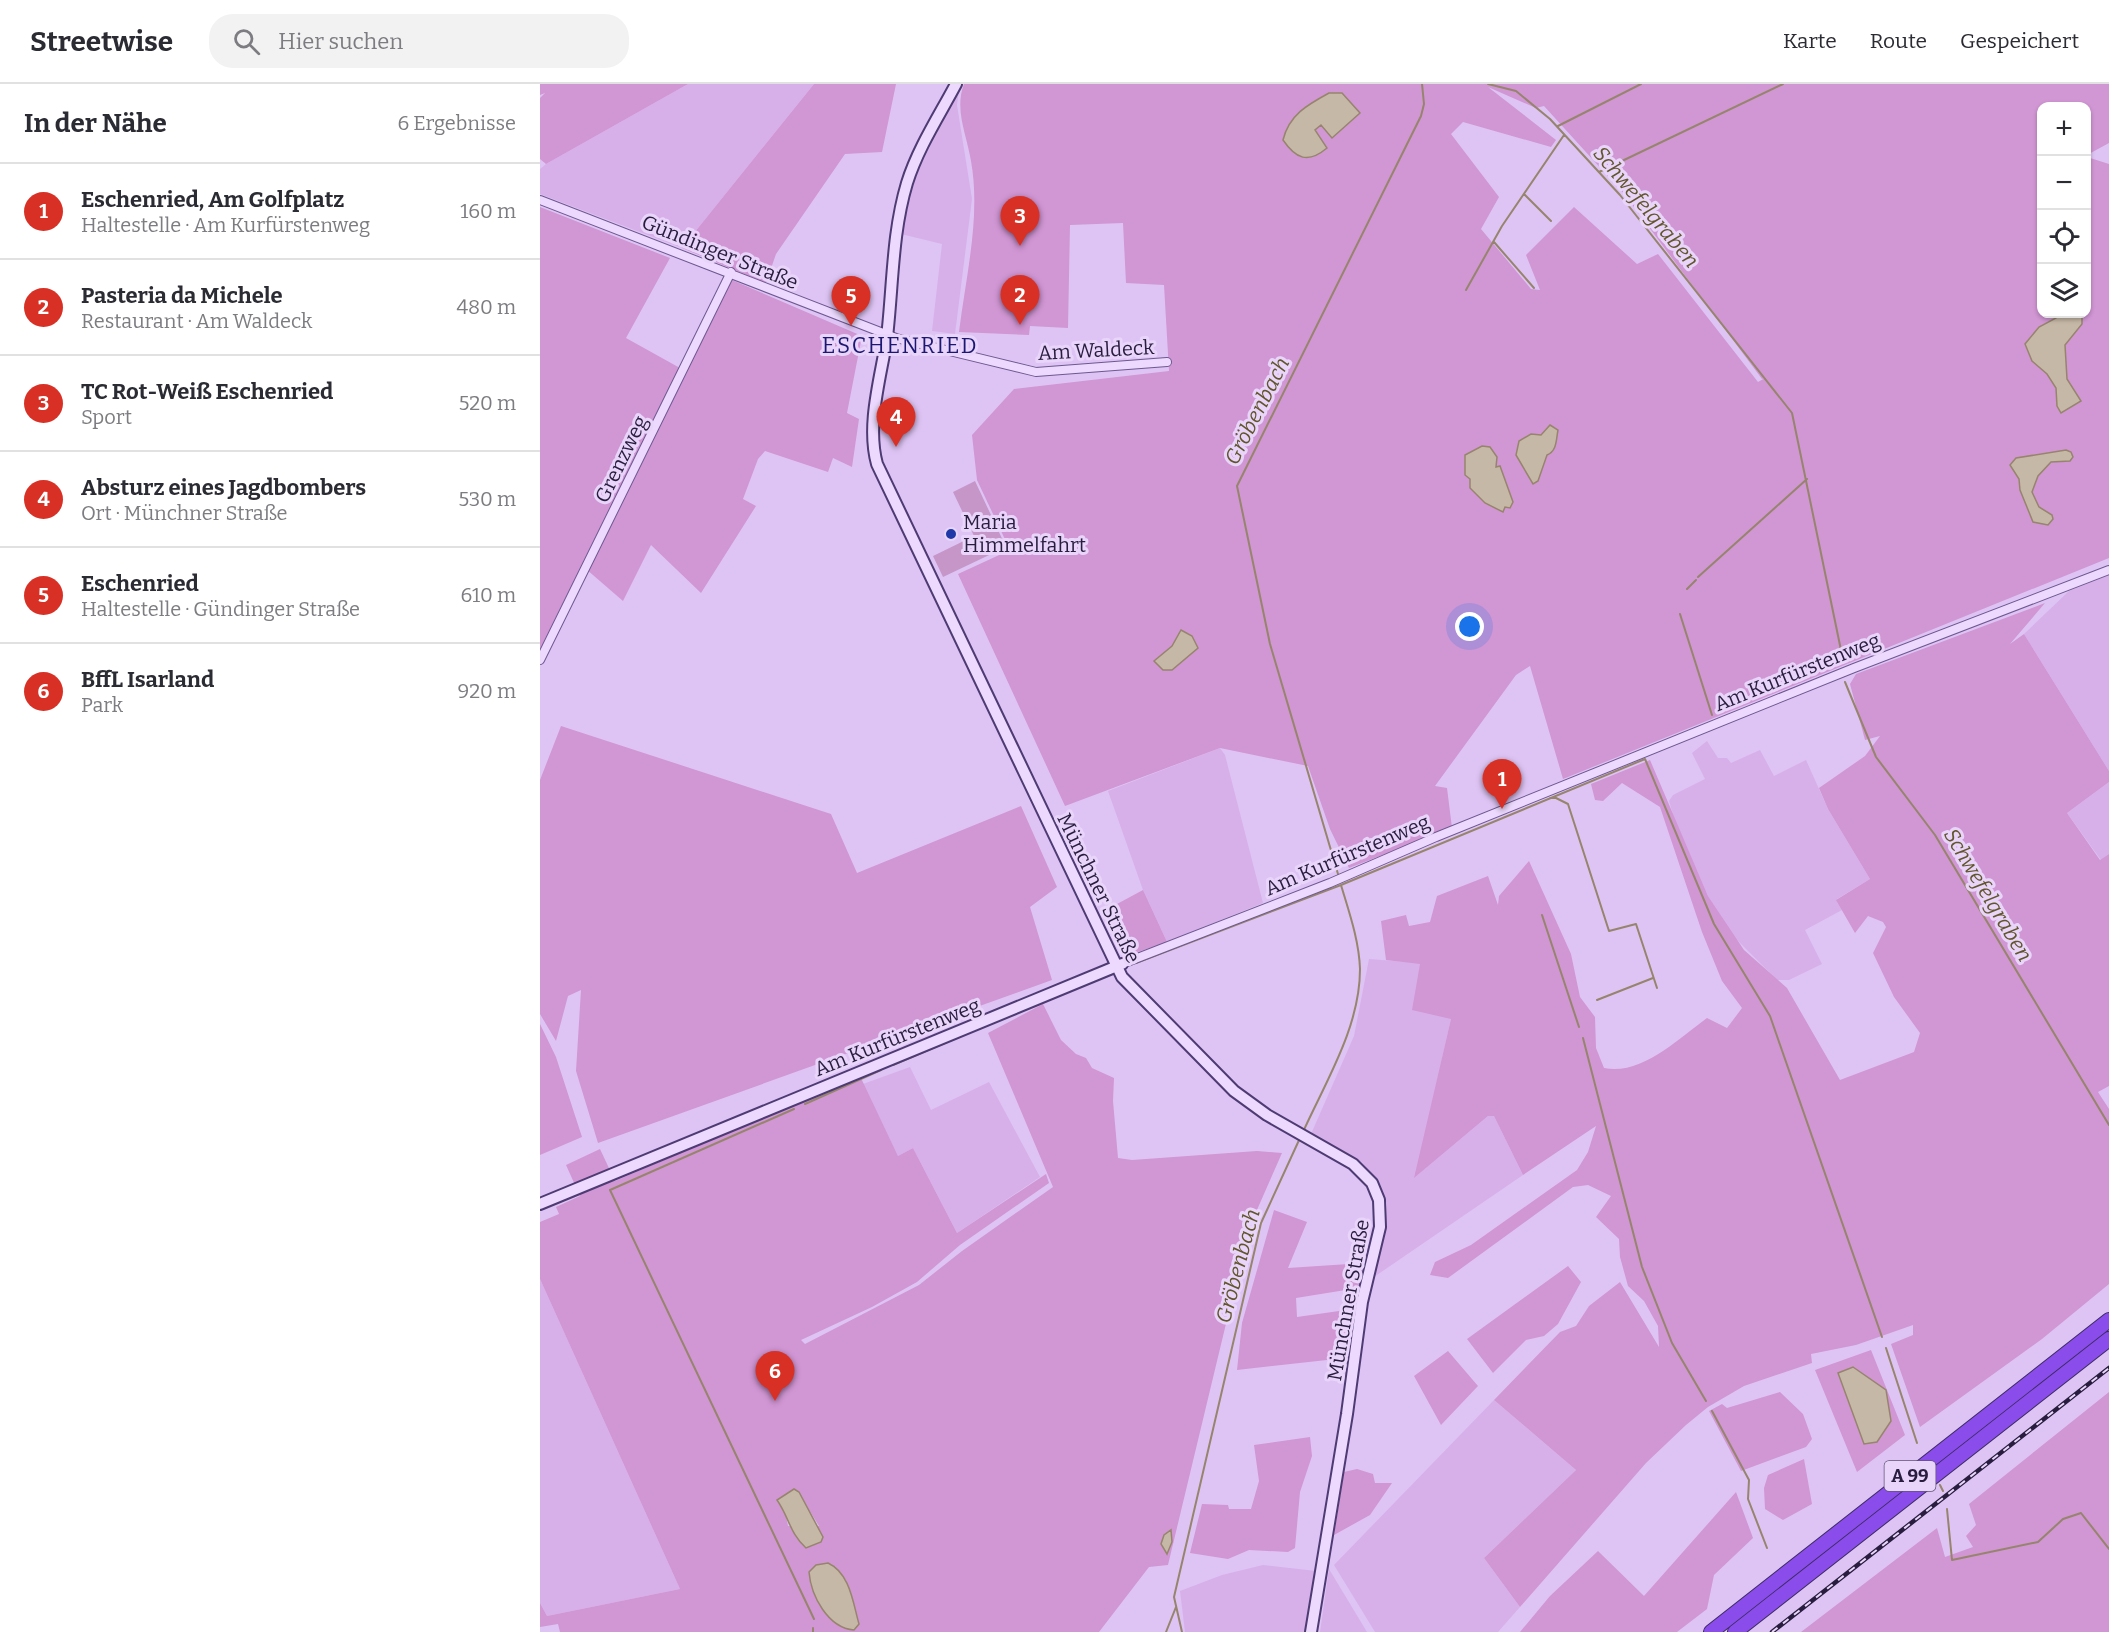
<!DOCTYPE html>
<html lang="de">
<meta charset="utf-8">
<style>
:root{--surface:#fff;--page:#f2f2f3;--text:#2b2b33;--muted:#7c7c81;--line:#e1e1e2;--accent:#d93025}
body{margin:0;font-family:Bitter,serif;background:var(--page);color:var(--text)}
.controls{position:absolute;right:18px;top:18px;display:grid;overflow:hidden;border-radius:12px;box-shadow:0 2px 4px #0004}
.controls button{width:54px;height:54px;display:grid;place-items:center;padding:0;border:0;border-bottom:2px solid var(--line);background:var(--surface);color:var(--text);font:30px sans-serif}
.you{position:absolute;left:930px;top:543px;width:21px;height:21px;margin:-15px;border:4px solid #fff;border-radius:50%;background:#1a73e8;box-shadow:0 0 0 9px #1a73e833}
.badge{display:grid;place-items:center;width:39px;height:39px;border-radius:50%;background:var(--accent);color:#fff;font-size:20px;font-weight:700}
.pin{position:absolute;translate:-50% -50px;filter:drop-shadow(0 2px 3px #0008)}
.pin::after{content:'';position:absolute;top:32px;width:21px;height:18px;background:inherit;clip-path:polygon(0 0,100% 0,50% 100%)}
.list{margin:0;padding:0;list-style:none}
h2{display:flex;justify-content:space-between;align-items:center;height:78px;margin:0;padding:0 24px;font-size:26px}
h2 small{font-size:20px;font-weight:400;color:var(--muted)}
.list li{display:grid;grid-template-columns:39px 1fr auto;gap:18px;align-items:center;box-sizing:border-box;height:96px;padding:0 24px;border-top:2px solid var(--line)}
.list b{display:block;font-size:22px;white-space:nowrap}
.list p{margin:0;font-size:20px;white-space:nowrap;color:var(--muted)}
.list em{font-size:20px;font-style:normal;color:var(--muted)}
.icon{flex:none;width:33px;height:33px;fill:none;stroke:currentColor;stroke-width:2;stroke-linecap:round;stroke-linejoin:round}
.map{position:relative;flex:none;width:1569px;height:1548px;overflow:hidden}
header{display:flex;align-items:center;gap:36px;box-sizing:border-box;height:84px;padding:0 30px;background:var(--surface);border-bottom:2px solid var(--line)}
header strong{font-size:28px}
nav{display:flex;gap:33px;margin-inline-start:auto;font-size:21px}
.search{width:420px;height:54px;background:var(--page);display:flex;align-items:center;gap:15px;box-sizing:border-box;padding:0 21px;border-radius:24px;color:var(--muted);font-size:22px}
main{display:flex}
aside{flex:1;background:var(--surface)}
.map>svg:first-child{display:block}
</style>
<header>
<strong>Streetwise</strong>
<div class="search"><svg class="icon" aria-label="search" viewBox="0 0 24 24"><circle cx="10" cy="10" r="6"/><path d="M15 15l6 6"/></svg>Hier suchen</div>
<nav><a>Karte</a><a>Route</a><a>Gespeichert</a></nav>
</header>
<main>
<aside>
<h2>In der Nähe<small>6 Ergebnisse</small></h2>
<ul class="list">
<li><span class="badge">1</span><div><b>Eschenried, Am Golfplatz</b><p>Haltestelle · Am Kurfürstenweg</p></div><em>160 m</em></li>
<li><span class="badge">2</span><div><b>Pasteria da Michele</b><p>Restaurant · Am Waldeck</p></div><em>480 m</em></li>
<li><span class="badge">3</span><div><b>TC Rot-Weiß Eschenried</b><p>Sport</p></div><em>520 m</em></li>
<li><span class="badge">4</span><div><b>Absturz eines Jagdbombers</b><p>Ort · Münchner Straße</p></div><em>530 m</em></li>
<li><span class="badge">5</span><div><b>Eschenried</b><p>Haltestelle · Gündinger Straße</p></div><em>610 m</em></li>
<li><span class="badge">6</span><div><b>BffL Isarland</b><p>Park</p></div><em>920 m</em></li>
</ul>
</aside>
<div class="map">
<svg width="1569" height="1548" viewBox="0 0 1569 1548">
<rect width="100%" height="100%" fill="#dec4f4"/>
<path fill="#d7b0ea" d="M148,0H274L142,164L0,110V85L6,80Z
M419,6L417,21L432,115L415,250L392,247L402,160L361,150L364,126L380,82Z
M1569,491V687L1484,550L1529,507Z
M1167,657L1178,674H1187L1191,679L1220,666L1234,692L1266,676L1288,725L1330,795L1297,815L1302,826L1265,846L1282,880L1249,896H1237L1196,855L1168,812L1134,734L1129,717L1133,711L1165,695L1152,669Z
M680,664L685,671L723,819L627,858L603,806L568,707Z
M1569,698V770L1561,776L1527,729Z
M829,875L880,879L911,935L875,1093L948,1032H954L983,1091L834,1193L845,1143L847,1119L835,1095L822,1078L771,1050L814,952Z
M370,983L391,1026L449,998L500,1093L417,1149L373,1064L358,1072L323,1000Z
M0,1195L140,1505L7,1532L0,1519Z
M954,1316L1036,1386L944,1474L980,1523L958,1548H835L794,1481Z
M723,1481L776,1487L766,1548H645L640,1507L682,1491Z
M789,1485L827,1548H780Z"/>
<path fill="#d196d4" fill-rule="evenodd" d="M0,0H148L6,80L0,75V14L5,9L0,11Z
M274,0H356L342,68L305,70L236,170L226,199L142,164Z
M424,0H1569V59L1547,71L1546,22H1502V230H1546L1547,73L1569,80V474L1023,695L990,582L976,591L895,702L907,704L912,744L809,784L790,745L768,682L680,664L525,722L418,490L470,466L437,396L432,351L474,305L629,287L624,201L586,199L583,139L530,141L528,244L490,242L489,251L419,248C426,191 441,133 431,77C427,51 414,26 424,0ZM948,3L996,24L1004,22L1085,111L1222,295L1225,294L1218,298L1118,170L1097,180L1034,123L986,171L1000,206L991,205L941,145L959,113L911,50L923,38L1011,63L1016,56Z
M0,123L130,174L86,254L140,284L0,568Z
M192,196L322,252L307,329L319,335L312,383L293,374L288,388L225,367L218,375L203,415L216,422L161,509L111,461L83,517L46,485Z
M1505,519L1470,560L1484,550L1569,687V698L1527,729L1560,776L1569,770V1002L1558,1008L1569,1025V1200L1502,1255L1380,1343L1351,1260L1373,1251V1241L1316,1261L1271,1270L1272,1279L1204,1302L1168,1323L1146,1341L1106,1379L980,1523L944,1474L1036,1386L954,1316L1020,1248L1036,1242L1049,1222L1080,1198L1119,1263L1118,1242L1104,1217L1088,1202L1080,1173L1079,1155L1056,1133L1071,1112L1048,1101L1033,1103L908,1194L890,1191L895,1178L931,1161L1037,1086L1048,1068L1056,1042L983,1091L954,1032H948L874,1094L911,935L872,926L880,880L846,876L841,837L866,831L869,842L890,838L897,812L948,792L958,821L959,812L989,777L1031,870L1040,913L1055,933L1056,964L1064,984C1101,992 1138,955 1167,934L1187,944L1202,924L1182,897L1162,848L1120,723L1082,699L1063,717L1055,716L1051,700L1110,676L1168,812L1204,866L1247,904L1300,996L1374,968L1380,949L1354,913L1333,869L1346,843L1343,838L1328,832L1315,849L1296,816L1330,795L1288,725L1279,704L1325,672L1340,652L1325,656L1310,600L1316,590Z
M21,642L291,730L317,789L481,722L517,803L490,823L512,896L58,1059L36,987L41,906L28,912L16,957L0,930V696Z
M603,806L627,858L586,872L564,827Z
M503,920L521,956L536,970L546,974L552,984L574,994L573,1017L578,1074L592,1076L717,1067L742,1069L709,1144L628,1481L609,1483L559,1548H20L18,1540L0,1543V1519L7,1532L140,1505L0,1195V1138L19,1130L16,1123L40,1112L26,1081L60,1065L75,1097L320,992L358,1072L373,1064L417,1149L506,1090L509,1099L420,1161L377,1198L332,1223L261,1256L265,1260L379,1201L422,1167L513,1103L448,949ZM237,1416L271,1429L279,1442H248L245,1427ZM295,1482L306,1496L319,1540L283,1525L270,1499Z
M0,940L16,973L42,1053L0,1071Z
M734,1126L767,1138L748,1184L824,1179L818,1204L756,1214L757,1233L813,1225L805,1274L697,1286L702,1239Z
M1028,1182L1041,1198L1018,1240L1004,1252L986,1256L953,1289L927,1255Z
M1331,1266L1365,1351L1317,1388L1275,1286Z
M908,1267L938,1302L901,1341L874,1292Z
M1240,1308L1263,1330L1272,1355L1266,1363L1201,1387L1169,1327L1182,1320L1187,1324Z
M1569,1308V1548H1261L1397,1444L1405,1473L1433,1463L1426,1452L1436,1441L1429,1420Z
M770,1353L772,1372L760,1408L755,1464L748,1468L709,1466L688,1475L650,1469L662,1420L688,1421L689,1425H711L719,1397L714,1361Z
M1264,1375L1272,1420L1243,1436L1225,1425L1224,1404L1228,1391Z
M817,1385L833,1390L835,1399H852L830,1431L794,1451L804,1388Z
M1196,1408L1213,1454L1174,1491L1167,1525L1137,1548H980L1010,1512L1058,1467L1104,1512Z"/>
<path fill="#c696c8" d="M435,397L466,463L403,493L393,472L434,452L413,408Z"/>
<path fill="#c6b8a6" stroke="#96856c" stroke-width="1.5" d="M789,9H802L820,29L792,54L781,41L775,46L787,64C768,80 756,75 743,56C749,31 767,21 789,9Z
M1517,230H1542V240L1525,261L1527,295L1541,317L1521,329L1517,322L1516,304L1507,290L1492,277L1485,260L1499,243L1516,234Z
M1010,341L1018,346C1016,356 1017,367 1007,371L998,397L993,400L976,371L979,357L991,350L1001,351Z
M942,362L950,363L957,373L956,383L960,382L973,418L970,424L965,423L963,428L945,419L930,404V395L925,391V371Z
M1526,366L1531,368L1533,373L1530,377L1511,378L1498,392L1492,408L1499,423L1512,431L1513,435L1508,441L1493,438L1480,406L1479,395L1470,381L1476,374Z
M641,546L652,552L658,564L632,586H623L614,577L632,562Z
M1313,1283L1346,1306L1351,1337L1337,1358L1324,1360L1298,1289Z
M254,1405L259,1408L283,1453L281,1458L266,1464C250,1450 249,1433 237,1416Z
M631,1446L632,1458L627,1470L621,1460L624,1451Z
M288,1479C310,1489 313,1519 319,1540L314,1546C288,1544 271,1512 269,1488L276,1481Z"/>
<g fill="none" stroke-linecap="round" stroke-linejoin="round">
<path stroke="#96856c" stroke-width="2" d="M948,0L976,7L1010,35L1080,111L1252,329L1302,571
M1018,42L1101,0
M1059,88L1243,0
M984,110L1011,137
M954,158L994,204
M926,206L962,142L1024,51
M1158,493L1267,395
M1147,505L1156,496
M1140,530L1172,631
M1305,598L1336,673L1395,751L1569,1041
M1010,714H1016L1028,720L1069,847L1096,840L1117,904
M798,790L730,560L697,402L881,32L884,20L882,0
M1002,831L1039,943
M596,879L801,801L1105,675L1174,840L1230,932L1342,1253
M1057,916L1113,894
M1043,954L1102,1183L1132,1259L1166,1317
M353,981L419,953
M265,1020L341,986
M254,1025L70,1106L274,1535
M763,1048C786,997 820,943 820,885C819,856 809,828 801,801
M1346,1264L1377,1359
M1172,1327L1209,1396L1208,1415L1227,1464
M1400,1401L1403,1407
M1407,1425L1412,1476L1498,1458L1523,1435L1541,1429L1569,1465
M273,1548V1544
M626,1548L636,1523
M642,1548L634,1513L721,1139L760,1054"/>
<g stroke="#6d5891" stroke-width="10">
<path id="street" d="M0,116L356,254L496,288L627,278
M0,576L191,188
M582,880L790,799L896,753L1314,584L1569,486"/>
</g>
<g stroke="#4e3b73" stroke-width="14">
<path id="secondary" d="M416,0C399,32 378,64 367,99C352,149 353,201 347,253C341,293 326,340 337,380L582,893L694,1007L727,1031L813,1080L832,1099L839,1116L840,1143L822,1218L807,1330L771,1548
M0,1120L582,880"/>
</g>
<g stroke="#3b2c5f" stroke-width="16">
<path id="highway" d="M1171,1548L1569,1236
M1195,1548L1569,1255"/>
</g>
<use href="#street" stroke="#ecd9fd" stroke-width="8"/>
<use href="#secondary" stroke="#ecd9fd" stroke-width="10"/>
<use href="#highway" stroke="#8b4cec" stroke-width="14"/>
<g stroke="#281d3f" stroke-width="4.5">
<path id="rail" d="M1232,1548L1569,1284"/>
</g>
<use href="#rail" stroke="#e9d5fa" stroke-width="2" stroke-dasharray="7" stroke-linecap="butt"/>
</g>
<circle fill="#2037a8" stroke="#e9d5fa" stroke-width="2" cx="411" cy="450" r="6"/>
<g text-anchor="middle" stroke-width="6" stroke-linejoin="round" paint-order="stroke">
<rect fill="#e9d5fa" stroke="#625477" stroke-width="1.5" x="1344.5" y="1377" width="51" height="30" rx="4.5"/>
<g font-size="18" font-weight="bold" fill="#281d3f">
<text x="1370" y="1398">A 99</text>
</g>
<g font-size="20" fill="#281d3f" stroke="#e9d5fa">
<text transform="translate(180 168) rotate(22)" y="7">Gündinger Straße</text>
<text transform="translate(556 266) rotate(-3)" y="7">Am Waldeck</text>
<text transform="translate(81 375) rotate(-64)" y="7">Grenzweg</text>
<text transform="translate(1257 588) rotate(-22)" y="7">Am Kurfürstenweg</text>
<text transform="translate(807 771) rotate(-23)" y="7">Am Kurfürstenweg</text>
<text transform="translate(559 804) rotate(64)" y="7">Münchner Straße</text>
<text transform="translate(357 953) rotate(-22)" y="7">Am Kurfürstenweg</text>
<text transform="translate(808 1216) rotate(-80)" y="7">Münchner Straße</text>
</g>
<g font-size="20" fill="#281d3f" stroke="#e9d5fa" text-anchor="start">
<text x="423" y="445">Maria<tspan x="423" dy="23">Himmelfahrt</tspan></text>
</g>
<g font-size="21" font-style="italic" fill="#61552b" stroke="#e9d5fa">
<text transform="translate(1106 123) rotate(50)" y="7">Schwefelgraben</text>
<text transform="translate(717 327) rotate(-63)" y="7">Gröbenbach</text>
<text transform="translate(1448 811) rotate(59)" y="7">Schwefelgraben</text>
<text transform="translate(698 1182) rotate(-75)" y="7">Gröbenbach</text>
</g>
<g font-size="22" letter-spacing="1.5" fill="#1b1772" stroke="#e9d5fa">
<text x="360" y="269">ESCHENRIED</text>
</g>
</g>
</svg>
<div class="controls">
<button>+</button>
<button>−</button>
<button><svg class="icon" aria-label="locate" viewBox="0 0 24 24"><circle cx="12" cy="12" r="6"/><path d="M12 2v4M12 18v4M2 12h4M18 12h4"/></svg></button>
<button><svg class="icon" aria-label="layers" viewBox="0 0 24 24"><path d="M12 4l9 5-9 5-9-5zM3 14l9 5 9-5"/></svg></button>
</div>
<div class="you"></div>
<div class="pin badge" style="left:962px;top:725px">1</div>
<div class="pin badge" style="left:480px;top:241px">2</div>
<div class="pin badge" style="left:480px;top:162px">3</div>
<div class="pin badge" style="left:356px;top:363px">4</div>
<div class="pin badge" style="left:311px;top:242px">5</div>
<div class="pin badge" style="left:235px;top:1317px">6</div>
</div>
</main>
